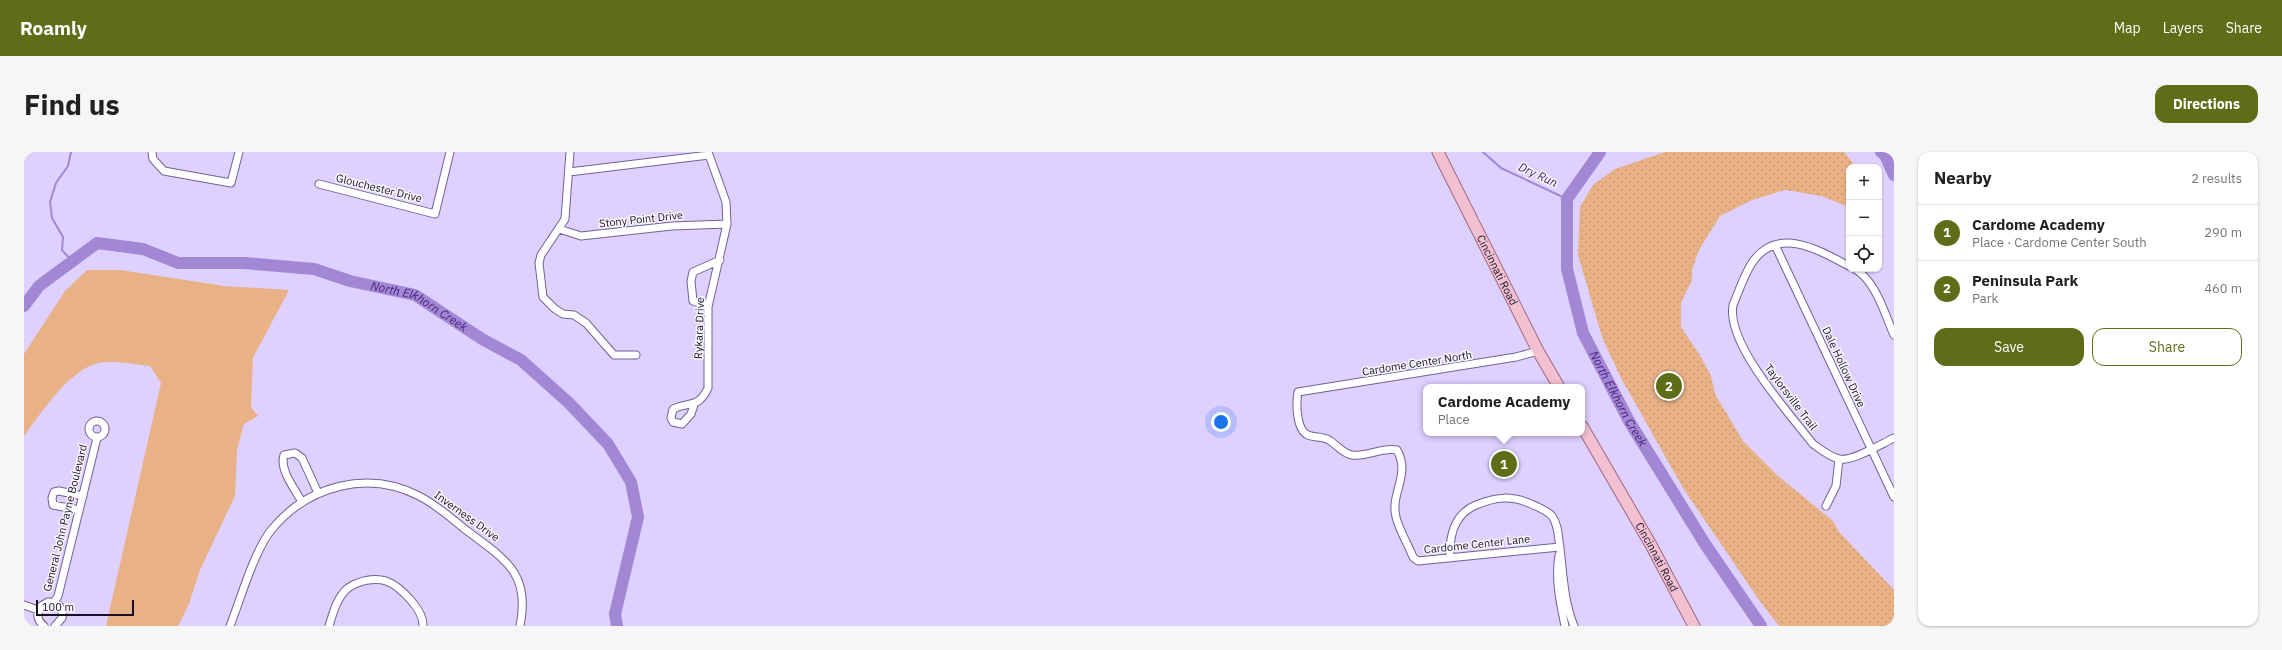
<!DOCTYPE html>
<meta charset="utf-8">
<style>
:root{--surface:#fff;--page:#f6f6f6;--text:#202124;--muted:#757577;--line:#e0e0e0;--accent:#5e6d17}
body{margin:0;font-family:"IBM Plex Sans",sans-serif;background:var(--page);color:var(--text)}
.controls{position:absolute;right:12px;top:12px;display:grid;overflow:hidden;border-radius:8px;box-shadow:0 1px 3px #0004}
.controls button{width:36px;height:36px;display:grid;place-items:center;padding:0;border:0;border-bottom:1px solid var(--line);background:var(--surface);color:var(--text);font:20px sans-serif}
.scale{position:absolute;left:12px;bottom:10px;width:98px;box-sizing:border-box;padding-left:4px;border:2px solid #181025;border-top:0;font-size:11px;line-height:14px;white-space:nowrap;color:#181025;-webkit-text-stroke:3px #faf8fe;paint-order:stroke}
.you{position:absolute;left:1197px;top:270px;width:14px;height:14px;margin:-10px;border:3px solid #fff;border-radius:50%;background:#1a73e8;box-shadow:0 0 0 6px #1a73e833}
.badge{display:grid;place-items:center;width:26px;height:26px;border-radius:50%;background:var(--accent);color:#fff;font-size:13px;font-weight:700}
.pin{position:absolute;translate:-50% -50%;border:2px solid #fff;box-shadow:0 1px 4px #0006}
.popup{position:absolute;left:1399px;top:232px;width:162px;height:52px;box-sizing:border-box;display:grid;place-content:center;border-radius:8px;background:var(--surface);filter:drop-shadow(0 1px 3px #0005);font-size:13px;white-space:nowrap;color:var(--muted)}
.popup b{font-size:15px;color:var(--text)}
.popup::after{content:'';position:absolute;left:50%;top:100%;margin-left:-8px;border:8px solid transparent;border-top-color:var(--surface)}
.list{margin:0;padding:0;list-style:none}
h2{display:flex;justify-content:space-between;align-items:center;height:52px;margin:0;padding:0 16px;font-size:17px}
h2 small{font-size:13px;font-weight:400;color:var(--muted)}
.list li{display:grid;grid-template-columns:26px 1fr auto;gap:12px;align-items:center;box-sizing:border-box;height:56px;padding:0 16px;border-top:1px solid var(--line)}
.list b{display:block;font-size:15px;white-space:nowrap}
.list p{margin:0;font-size:13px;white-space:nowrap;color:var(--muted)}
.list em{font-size:13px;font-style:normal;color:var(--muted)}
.actions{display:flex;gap:8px;padding:12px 16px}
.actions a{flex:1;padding:9px 0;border:1px solid var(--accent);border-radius:12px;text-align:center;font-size:14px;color:var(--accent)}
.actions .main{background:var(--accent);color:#fff}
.icon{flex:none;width:22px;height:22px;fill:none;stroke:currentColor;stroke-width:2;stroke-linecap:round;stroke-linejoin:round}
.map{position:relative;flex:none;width:1870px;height:474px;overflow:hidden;border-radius:12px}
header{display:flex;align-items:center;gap:24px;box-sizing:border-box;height:56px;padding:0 20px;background:var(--accent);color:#fff}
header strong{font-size:19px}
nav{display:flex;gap:22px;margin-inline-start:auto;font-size:14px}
.intro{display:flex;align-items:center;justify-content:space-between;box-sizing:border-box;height:96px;padding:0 24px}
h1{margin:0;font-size:28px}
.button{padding:10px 18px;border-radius:12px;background:var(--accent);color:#fff;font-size:14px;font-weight:700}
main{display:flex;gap:24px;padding:0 24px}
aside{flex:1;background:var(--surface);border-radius:12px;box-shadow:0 1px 3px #0004}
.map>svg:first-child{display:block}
</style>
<header>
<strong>Roamly</strong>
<nav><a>Map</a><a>Layers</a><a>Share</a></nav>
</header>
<div class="intro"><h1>Find us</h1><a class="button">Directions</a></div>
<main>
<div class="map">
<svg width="1870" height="474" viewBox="0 0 1870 474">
<defs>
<pattern id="park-dots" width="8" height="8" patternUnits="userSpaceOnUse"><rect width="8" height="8" fill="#e9b186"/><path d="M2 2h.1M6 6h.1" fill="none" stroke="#c79774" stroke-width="1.8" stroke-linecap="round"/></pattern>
</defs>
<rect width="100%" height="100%" fill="#ded0ff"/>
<path fill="#e9b186" d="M63,118H96L200,134L265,138L229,206L227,255L234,264L220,272L213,298L211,344L176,418L165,452L154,474H82L137,231L126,214C110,212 90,208 74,211C45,218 17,261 0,284V202L41,139Z"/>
<path fill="url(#park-dots)" d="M1641,0H1820L1832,15H1825V55L1797,44L1761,38L1728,48L1696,64L1675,98L1668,118V128L1657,151V175L1677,205L1687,224L1691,242L1719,289L1754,324L1809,369L1815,380L1870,438V474H1755L1735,448L1659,336L1597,226L1578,185L1554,103L1556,55L1569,33L1591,17Z"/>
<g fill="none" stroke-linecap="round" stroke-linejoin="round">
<path stroke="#a287d5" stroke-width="2" d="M47,0L44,14L32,31L26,50L28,66L39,85L38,98L48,109
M1459,0L1477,16L1543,47"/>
<g stroke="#a287d5" stroke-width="12">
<path id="s1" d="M1576,0L1543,47V117L1559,181L1605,269L1681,392L1737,474"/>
<path d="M1857,0L1861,3L1870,23"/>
<path id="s2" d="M0,154L15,134L73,91L119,97L154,111H220L290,117L326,129L391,143L458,187L497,208L545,251L584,292L607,330L614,365L591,462L593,474"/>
</g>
<g stroke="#736196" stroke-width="9">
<path id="minor" d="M128,0L129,7L140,19L207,31L215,0
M546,0L541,67L517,103L515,111L519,145L531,157L539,162L550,163L562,171L590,203H612
M545,20L685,3
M295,32L411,62L426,0
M535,77L557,84L648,74L703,72
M1751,93L1870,345
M1825,114C1796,99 1756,74 1730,108C1721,120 1715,139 1709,153C1702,192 1765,261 1789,292C1796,297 1806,305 1815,307C1828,310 1857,292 1870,286
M1831,117C1852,129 1861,163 1870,183
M684,153L669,149L667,129L669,120L696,108
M1514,199L1492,205L1274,240C1272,250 1272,275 1282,282C1288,286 1298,284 1305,288C1313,293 1319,302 1328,303C1344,305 1357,295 1373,298C1387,323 1366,341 1372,365C1375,378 1384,392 1389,405L1394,409L1536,395
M670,253L667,262L658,272L649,270L647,266L649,257C666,249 674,257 684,236V155L703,72L702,50L684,0
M65 277a8 8 0 1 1 16 0a8 8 0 1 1-16 0Z
M278,350C271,337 255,318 260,303L271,301L278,306L294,341
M1802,354L1812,334L1815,307
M55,358L29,353L28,346L30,340L35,339L59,344
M1535,403C1531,427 1536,450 1541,474
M1426,406C1425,385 1430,362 1452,353C1472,345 1487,343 1507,352C1514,355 1524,359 1528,364C1535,374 1534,385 1536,396C1539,422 1540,450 1550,474
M30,450L34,444L73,286
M0,453L14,458
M20,474C13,469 12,461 17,454L24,450C34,450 40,456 38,466L31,474
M206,474C217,446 230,399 248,377C285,333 344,318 395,344C413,353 427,366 442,378C480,407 507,420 496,474
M305,474C309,461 313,445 324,436C334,429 350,425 362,429C376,434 400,458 399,474"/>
</g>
<g stroke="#a06881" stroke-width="13">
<g id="primary">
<path id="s3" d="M1414,0L1514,199L1535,235"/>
<path id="s4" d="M1558,274L1627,393L1670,474"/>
</g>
</g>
<use href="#minor" stroke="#fff" stroke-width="7"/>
<use href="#primary" stroke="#f2c1d1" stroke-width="11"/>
</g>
<g text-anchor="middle" stroke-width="3" stroke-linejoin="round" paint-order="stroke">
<g font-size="11" fill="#181025" stroke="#faf8fe">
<text transform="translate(355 36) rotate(14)" y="4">Glouchester Drive</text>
<text transform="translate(617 67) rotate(-6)" y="4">Stony Point Drive</text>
<text dy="4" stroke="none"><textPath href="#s3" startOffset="132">Cincinnati Road</textPath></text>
<text transform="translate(675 176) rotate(-88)" y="4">Rykara Drive</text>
<text transform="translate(1393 211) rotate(-9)" y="4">Cardome Center North</text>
<text transform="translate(1820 215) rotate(65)" y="4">Dale Hollow Drive</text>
<text transform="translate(1767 245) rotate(53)" y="4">Taylorsville Trail</text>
<text transform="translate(443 364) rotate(36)" y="4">Inverness Drive</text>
<text transform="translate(41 366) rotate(-76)" y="4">General John Payne Boulevard</text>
<text transform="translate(1453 392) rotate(-6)" y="4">Cardome Center Lane</text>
<text dy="4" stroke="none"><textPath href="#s4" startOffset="151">Cincinnati Road</textPath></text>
</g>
<g font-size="12" font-style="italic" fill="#49217c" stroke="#faf8fe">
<text transform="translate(1514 23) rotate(25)" y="4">Dry Run</text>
<text dy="4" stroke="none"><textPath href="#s2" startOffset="430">North Elkhorn Creek</textPath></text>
<text dy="4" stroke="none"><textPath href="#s1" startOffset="268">North Elkhorn Creek</textPath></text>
</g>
</g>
</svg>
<div class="controls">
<button>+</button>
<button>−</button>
<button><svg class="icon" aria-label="locate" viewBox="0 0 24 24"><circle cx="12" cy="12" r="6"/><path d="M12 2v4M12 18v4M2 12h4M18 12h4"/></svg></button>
</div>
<div class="scale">100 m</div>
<div class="you"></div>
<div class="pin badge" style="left:1480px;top:312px">1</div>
<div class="popup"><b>Cardome Academy</b>Place</div>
<div class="pin badge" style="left:1645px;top:234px">2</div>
</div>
<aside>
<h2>Nearby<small>2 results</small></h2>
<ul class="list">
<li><span class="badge">1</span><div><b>Cardome Academy</b><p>Place · Cardome Center South</p></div><em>290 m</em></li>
<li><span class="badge">2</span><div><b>Peninsula Park</b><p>Park</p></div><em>460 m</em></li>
</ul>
<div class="actions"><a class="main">Save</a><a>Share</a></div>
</aside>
</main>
